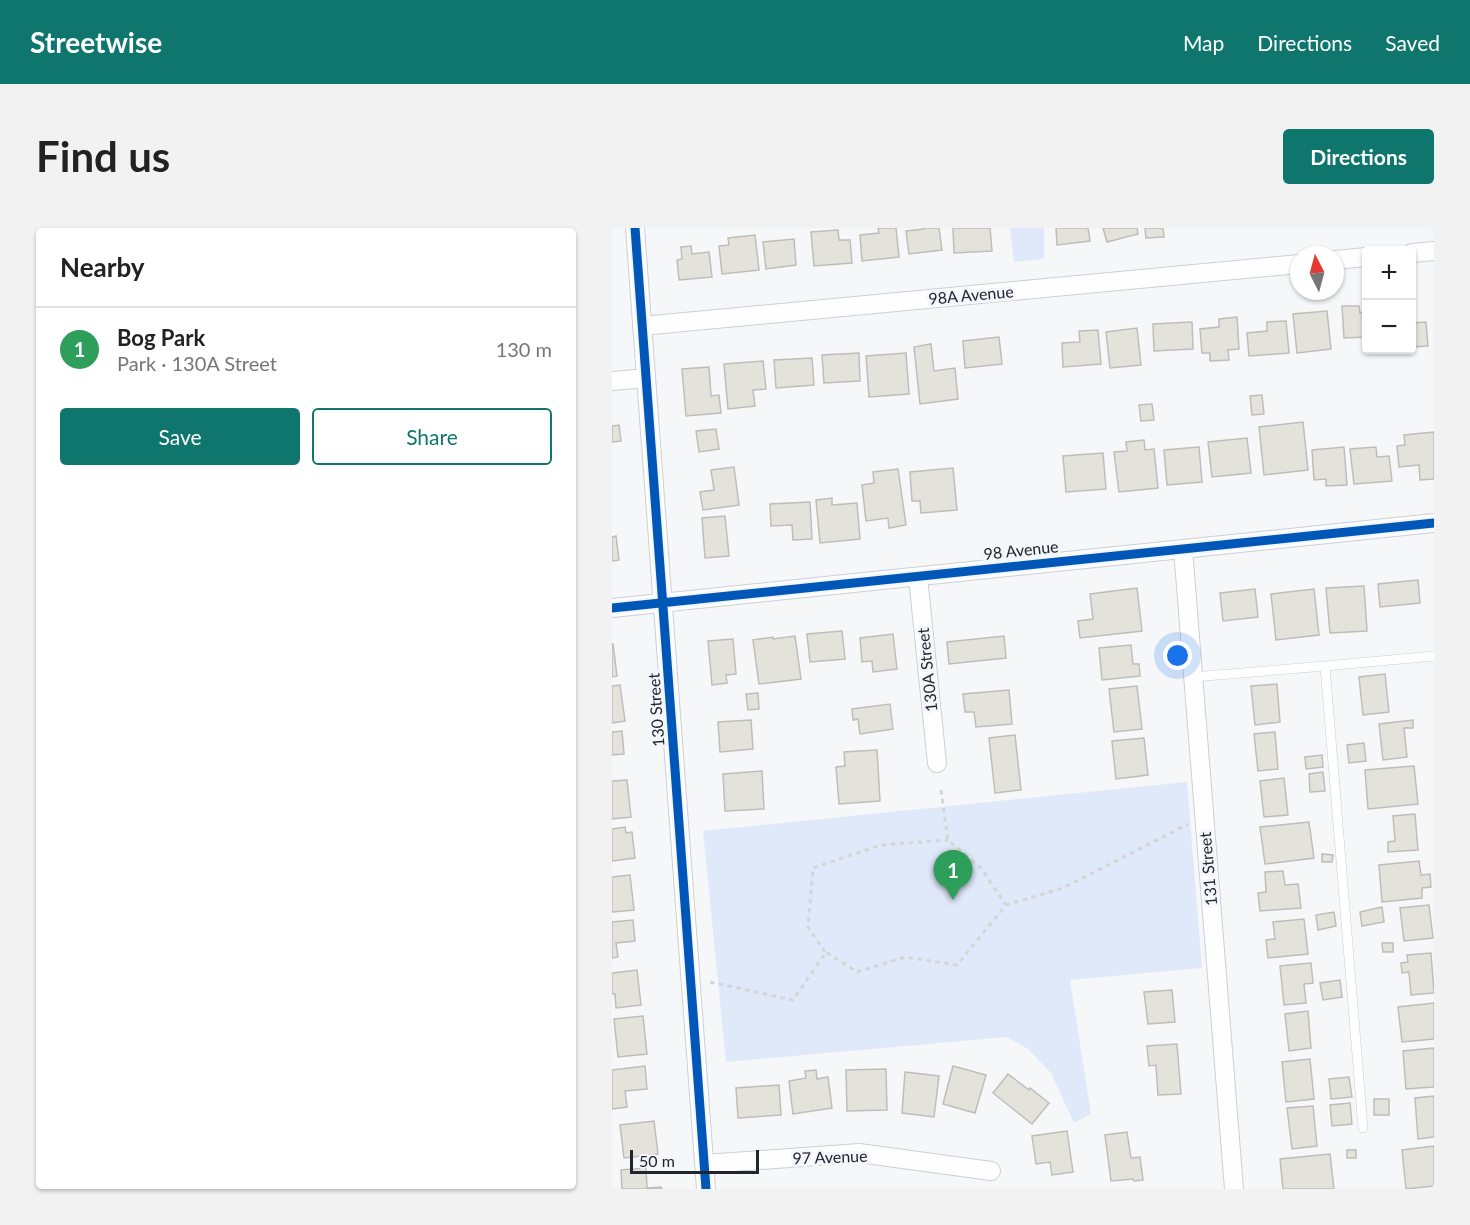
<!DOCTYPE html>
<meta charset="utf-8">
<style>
:root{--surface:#fff;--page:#f2f2f2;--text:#222;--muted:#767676;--line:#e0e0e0;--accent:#0f766e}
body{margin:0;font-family:Lato,sans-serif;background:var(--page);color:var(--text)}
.controls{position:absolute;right:18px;top:18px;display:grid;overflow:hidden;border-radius:6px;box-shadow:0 2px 4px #0004}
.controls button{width:54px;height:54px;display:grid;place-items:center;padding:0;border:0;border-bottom:2px solid var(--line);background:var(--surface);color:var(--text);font:30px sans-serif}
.compass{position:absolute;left:678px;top:18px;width:54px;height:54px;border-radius:50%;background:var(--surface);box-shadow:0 2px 4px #0004;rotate:354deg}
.scale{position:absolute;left:18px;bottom:15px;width:129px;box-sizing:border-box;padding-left:6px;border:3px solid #21252e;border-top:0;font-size:16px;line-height:21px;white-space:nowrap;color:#21252e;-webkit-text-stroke:4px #f3f6fb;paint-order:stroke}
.you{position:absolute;left:566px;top:428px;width:21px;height:21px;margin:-15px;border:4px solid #fff;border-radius:50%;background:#1a73e8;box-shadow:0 0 0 9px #1a73e833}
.badge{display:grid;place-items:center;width:39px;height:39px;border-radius:50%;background:var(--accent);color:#fff;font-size:20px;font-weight:700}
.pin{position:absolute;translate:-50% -50px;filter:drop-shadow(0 2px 3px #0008)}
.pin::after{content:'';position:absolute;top:32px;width:21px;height:18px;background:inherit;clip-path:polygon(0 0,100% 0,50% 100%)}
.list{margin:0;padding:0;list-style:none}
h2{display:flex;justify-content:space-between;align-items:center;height:78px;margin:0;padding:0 24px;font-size:26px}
h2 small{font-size:20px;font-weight:400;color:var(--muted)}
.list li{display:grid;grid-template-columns:39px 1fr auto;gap:18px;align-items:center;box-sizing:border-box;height:84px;padding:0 24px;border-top:2px solid var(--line)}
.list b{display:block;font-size:22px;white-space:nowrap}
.list p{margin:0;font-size:20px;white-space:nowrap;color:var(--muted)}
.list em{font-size:20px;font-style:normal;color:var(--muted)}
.actions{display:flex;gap:12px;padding:18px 24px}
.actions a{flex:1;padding:14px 0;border:2px solid var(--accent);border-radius:6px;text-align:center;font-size:21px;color:var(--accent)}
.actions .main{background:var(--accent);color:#fff}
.map{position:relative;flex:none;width:822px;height:961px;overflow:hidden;border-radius:6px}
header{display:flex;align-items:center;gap:36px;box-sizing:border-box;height:84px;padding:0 30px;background:var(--accent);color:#fff}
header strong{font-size:28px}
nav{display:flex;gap:33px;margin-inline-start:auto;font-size:21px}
.intro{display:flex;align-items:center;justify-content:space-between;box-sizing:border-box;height:144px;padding:0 36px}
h1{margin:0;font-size:42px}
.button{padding:15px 27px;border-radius:6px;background:var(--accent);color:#fff;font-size:21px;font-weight:700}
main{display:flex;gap:36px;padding:0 36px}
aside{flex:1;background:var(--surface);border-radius:6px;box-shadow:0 2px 4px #0004}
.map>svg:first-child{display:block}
</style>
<header>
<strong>Streetwise</strong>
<nav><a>Map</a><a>Directions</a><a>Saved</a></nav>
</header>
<div class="intro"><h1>Find us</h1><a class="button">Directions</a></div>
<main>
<aside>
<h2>Nearby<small></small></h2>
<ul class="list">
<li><span class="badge" style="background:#2e9e5b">1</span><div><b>Bog Park</b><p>Park · 130A Street</p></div><em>130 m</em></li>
</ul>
<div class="actions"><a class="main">Save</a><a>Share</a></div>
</aside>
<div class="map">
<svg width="822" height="961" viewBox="0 0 822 961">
<rect width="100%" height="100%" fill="#f5f7f9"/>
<path fill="#e0e9fa" d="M398,0H432V31L402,34Z
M575,554L590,740L458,752L479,886L462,895L439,845L416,821L395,809L114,834L91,603Z"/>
<path fill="#e4e3db" stroke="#bfbdba" stroke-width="1.5" d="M266,0H284L287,29L250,33L248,7L267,5Z
M312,0H327L330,22L297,26L294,3L312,1Z
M341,0H378L380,23L342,25Z
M444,0H476L478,13L445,17Z
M491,0H525L526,6L495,14Z
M533,0H551L552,9L534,10Z
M226,2L227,12H238L240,35L202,38L199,4Z
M143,7L147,42L110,46L107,18L117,17L116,10Z
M182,11L184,37L154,41L151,14Z
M79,18L80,26L97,24L100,49L67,52L65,32L70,31L69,19Z
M730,78H747L748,85L754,84V109L732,110Z
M715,83L719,121L685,125L681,86Z
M625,89L627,121L616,122L617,132L598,133V125H590L588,101L607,99V91Z
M674,93L677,125L637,128L635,105L655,103V94Z
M580,94L581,121L542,123L541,96Z
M814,94L816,118L800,119V95Z
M525,100L529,137L498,140L494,104Z
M486,102L489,136L451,139L450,115L468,114L467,103Z
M387,109L390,136L353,140L351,113Z
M319,116L322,143L343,140L346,171L308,176L302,119Z
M247,125L248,153L212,155L210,127Z
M294,125L297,166L257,169L254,128Z
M200,130L202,157L164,160L162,132Z
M151,133L154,161L141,162L143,178L116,181L112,136Z
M97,139L99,168L107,167L109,185L74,188L70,141Z
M650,167L652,186L640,187L638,168Z
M540,176L542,192L529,193L527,177Z
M691,194L696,242L652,247L647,199Z
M7,197L9,213L0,214V198Z
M104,201L107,221L87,224L84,203Z
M822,204V251L808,252L807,237L787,239L785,218L793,217L792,207Z
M635,210L639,245L600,249L596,214Z
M532,212L533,222L542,221L546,260L507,264L502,224L515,223L514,214Z
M587,219L590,254L555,257L552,222Z
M732,219L735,257L714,258V251L702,252L700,222Z
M764,219L765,229L777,228L780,253L742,256L738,221Z
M491,225L494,261L454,264L451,228Z
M122,239L127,277L91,282L88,264L102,262L99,242Z
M341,240L345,282L309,285L308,273H300L298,244Z
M286,241L294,297L277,300L276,290L254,293L250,257L262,255L261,244Z
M220,270V277L245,275L248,311L208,315L204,272Z
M198,274L200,311L181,312L180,297L159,298L158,276Z
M113,288L117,328L93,330L90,290Z
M4,308L7,332L0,333V309Z
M806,352L808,375L768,379L766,356Z
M752,358L755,403L718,405L714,360Z
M525,360L530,403L468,410L466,393L481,391L478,366Z
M643,361L646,389L611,393L608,365Z
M702,361L707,407L664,412L659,366Z
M230,403L233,431L198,434L195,406Z
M281,406L285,441L261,444L260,433L250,434L248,410Z
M183,408L189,451L147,456L141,412L161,409V411Z
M392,408L394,430L337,436L335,414Z
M121,411L124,446L114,447L115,455L100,457L96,413Z
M0,416H1L5,448L0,449Z
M519,417L521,436H527L528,448L490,452L487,420Z
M773,446L777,484L751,487L747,449Z
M665,456L668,494L643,497L639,458Z
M8,457L13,493L0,495V458Z
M525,458L530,501L502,504L497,461Z
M397,462L400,496L364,499L362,484H353L351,466Z
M146,465L147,481L136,482L134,466Z
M278,476L281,501L248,506L246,491L241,492L240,481Z
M139,492L141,521L108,524L106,494Z
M801,492V500H792L795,529L771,532L767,496Z
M10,503L12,526L0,527V504Z
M663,504L666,541L646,543L642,506Z
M403,507L409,562L383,565L377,510Z
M532,510L536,547L504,551L500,513Z
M752,515L754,533L737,535L735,517Z
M265,522L268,573L227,576L224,539L233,538L232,524Z
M710,527L711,539L694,541L693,529Z
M802,538L806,576L756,581L753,542Z
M150,543L152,581L113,583L111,546Z
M711,544L713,563L698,564L697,546Z
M672,550L676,587L652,589L648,553Z
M15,552L19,589L0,591V553Z
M803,586L806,622L776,624V614L783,613L781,588Z
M697,594L702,630L653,636L648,599Z
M13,599L14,605L20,604L23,630L0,633V601Z
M710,626L721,627L720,634H710Z
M807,633L809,647L818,646L819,659L810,660V670L770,674L767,637Z
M671,643L673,657L686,656L689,680L648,683L646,665L654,664L653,644Z
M18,647L22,682L0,684V649Z
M817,677L821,710L792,713L788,680Z
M770,679L772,694L750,698L748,684Z
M722,684L724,698L706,702L704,687Z
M692,691L696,726L656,730L654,712L663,711L661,694Z
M21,692L23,713L4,715L6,729L0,730V694Z
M770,715H781V724H771Z
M819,725L822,765L799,767L797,744L790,745L789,735L796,734L795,727Z
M699,735L701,755L692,756L694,775L672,777L668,738Z
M25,742L29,777L4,780L3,766H0V745Z
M728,752L730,769L711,772L708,755Z
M560,762L563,794L536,796L532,764Z
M822,775V811L790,814L786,779Z
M696,783L699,820L677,823L673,786Z
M31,788L35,826L6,829L2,791Z
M565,816L569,866L546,867L544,837L537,838L535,818Z
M822,820V859L794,861L791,823Z
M698,831L702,871L674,874L670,834Z
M33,838L35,861L13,863L15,879L0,881V842Z
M341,838L374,847L363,885L331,876Z
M274,841L275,882L235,883L234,842Z
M204,842L205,851L216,849L220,880L181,886L177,853L194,850L193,843Z
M293,844L327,848L322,889L290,885Z
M396,846L417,862L418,860L437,875L420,896L381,865Z
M737,849L740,869L719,871L717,851Z
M167,857L169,887L126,890L124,860Z
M822,868V909L806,911L803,870Z
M762,871H777V887H762Z
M738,875L740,896L720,898L718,877Z
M701,878L705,918L680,921L675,880Z
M42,893L46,926L12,930L8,897Z
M455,903L461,944L440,947L438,934L424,936L420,908Z
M515,904L519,930L528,929L531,952L522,953L521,951L499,953L493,907Z
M822,918V958L794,961L790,922Z
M735,922H744V930H735Z
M718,926L722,961H671L668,931Z
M34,940L35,960L49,959L50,961H10L9,942Z"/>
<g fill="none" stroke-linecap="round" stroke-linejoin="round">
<g stroke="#cccfd5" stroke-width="10">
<path id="lane" d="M581,449L713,438
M751,900L713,438L822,428"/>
</g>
<g stroke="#cccfd5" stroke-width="20">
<path id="street" d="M23,0L94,961
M800,25L822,23
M723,32L754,29
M30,98L687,36
M0,153L34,150
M571,321L622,961
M306,349L325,535
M0,380L822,295
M93,936L247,925L379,943"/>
</g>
<path stroke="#d5d5d6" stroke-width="3" stroke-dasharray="4.5 4.5" stroke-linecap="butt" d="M329,562L336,612L369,640L394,677
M213,724L196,699L201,640L269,617L336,612
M98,754L181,772L214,724L245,744L293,729L345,737L394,677L451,660L576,596"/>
<use href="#lane" stroke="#fefefe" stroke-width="9"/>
<use href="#street" stroke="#fefefe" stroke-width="18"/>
<g stroke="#f3f6fb" stroke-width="13">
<path id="cycleway" d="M23,0L94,961
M0,380L822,295"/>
</g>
<use href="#cycleway" stroke="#0057b8" stroke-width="9"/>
</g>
<g text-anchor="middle" stroke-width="6" stroke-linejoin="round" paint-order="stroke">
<g font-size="16" fill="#21252e" stroke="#f3f6fb">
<text transform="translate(359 67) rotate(-5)" y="6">98A Avenue</text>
<text transform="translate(409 322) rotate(-6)" y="6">98 Avenue</text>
<text transform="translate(315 442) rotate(-96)" y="6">130A Street</text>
<text transform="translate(44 482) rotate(-94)" y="6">130 Street</text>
<text transform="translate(596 641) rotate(-95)" y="6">131 Street</text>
<text transform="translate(218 929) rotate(-2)" y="6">97 Avenue</text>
</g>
</g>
</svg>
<div class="controls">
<button>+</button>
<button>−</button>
</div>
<svg class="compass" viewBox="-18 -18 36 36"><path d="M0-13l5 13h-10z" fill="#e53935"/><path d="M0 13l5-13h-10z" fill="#767676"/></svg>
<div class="scale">50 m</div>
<div class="you"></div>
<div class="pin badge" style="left:341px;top:672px;background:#2e9e5b">1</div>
</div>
</main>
